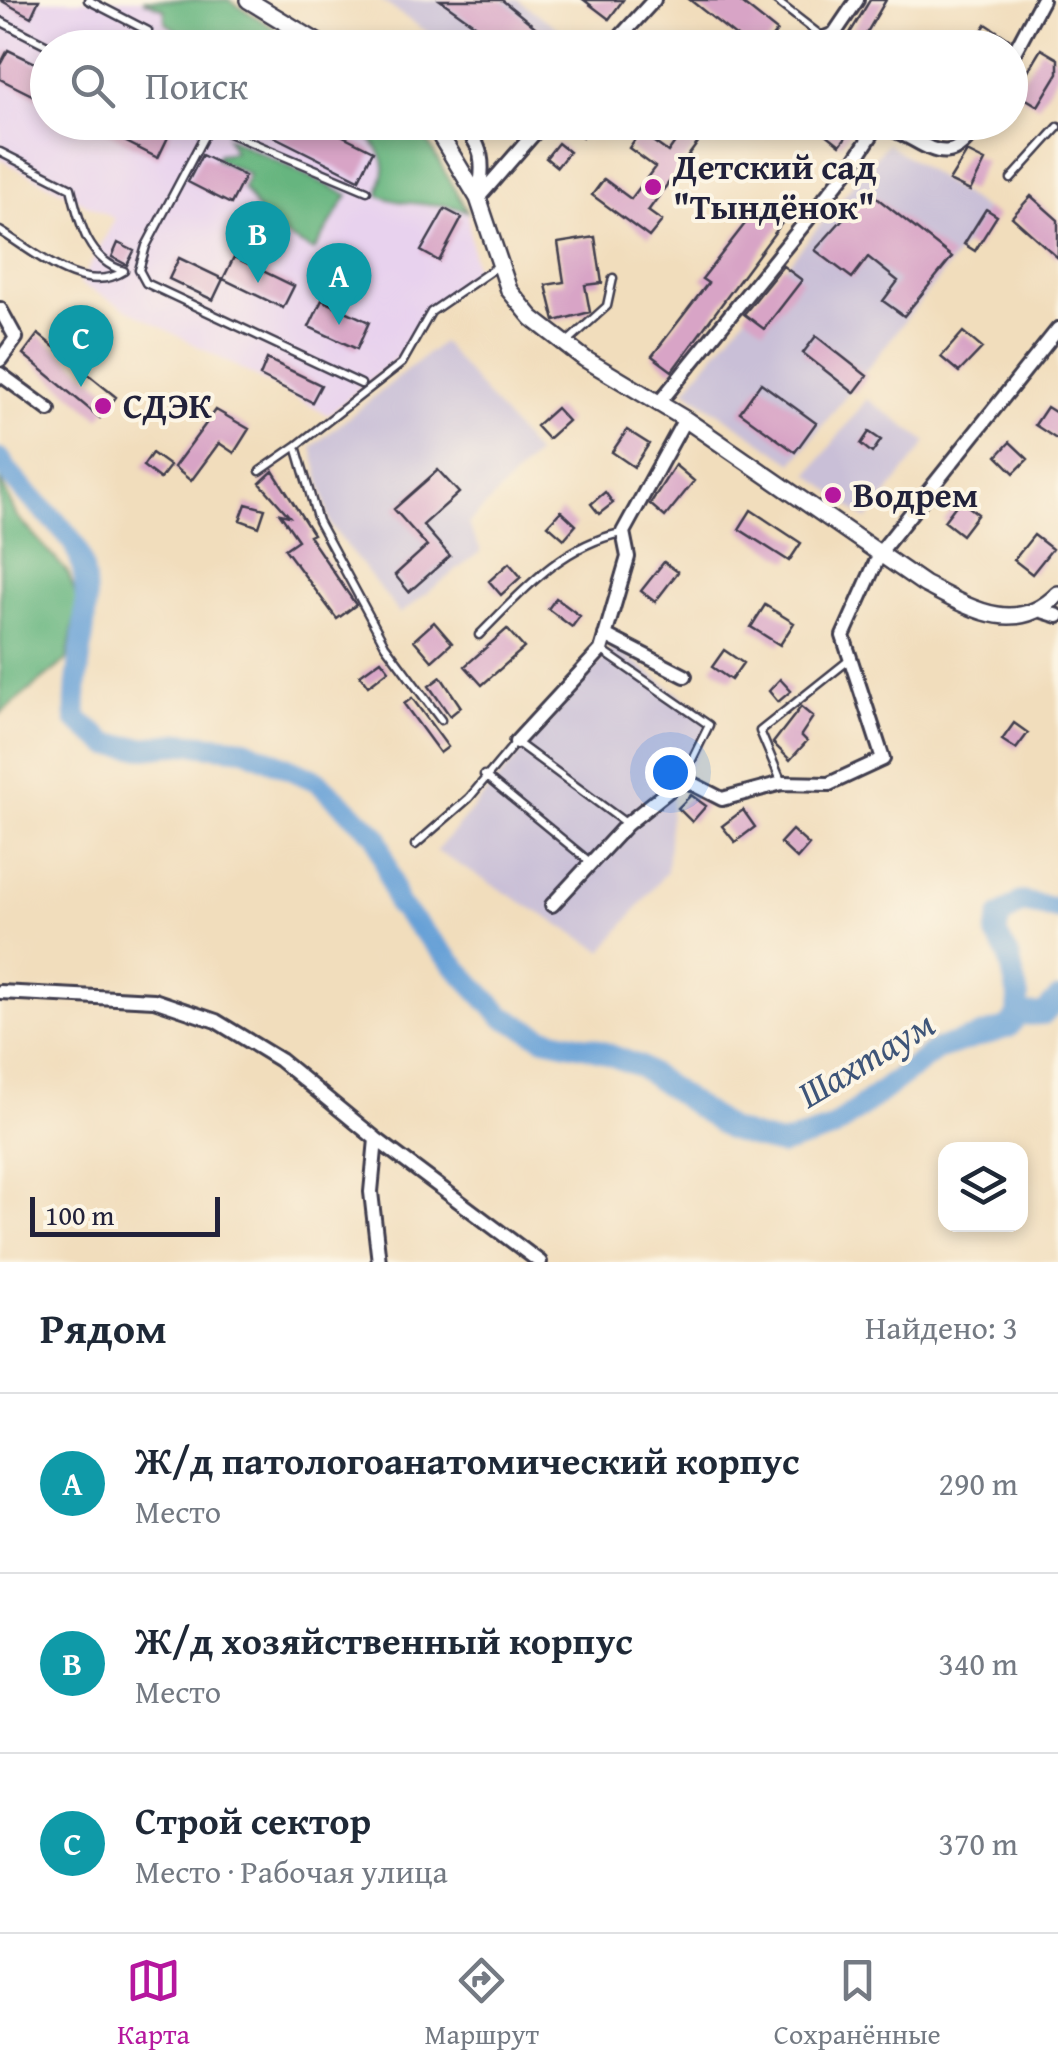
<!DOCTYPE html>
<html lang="ru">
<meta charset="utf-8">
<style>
:root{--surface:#fff;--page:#f6f6f7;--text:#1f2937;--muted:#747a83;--line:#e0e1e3;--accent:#b5179e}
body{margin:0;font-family:"Gentium Book Plus",serif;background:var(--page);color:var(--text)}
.controls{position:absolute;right:30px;bottom:30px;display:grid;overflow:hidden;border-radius:20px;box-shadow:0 5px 15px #0003}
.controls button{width:90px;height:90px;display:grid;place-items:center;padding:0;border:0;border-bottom:2px solid var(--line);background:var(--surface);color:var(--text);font:50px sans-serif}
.scale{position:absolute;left:30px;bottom:25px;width:190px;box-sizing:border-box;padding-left:10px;border:5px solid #22223b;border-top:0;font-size:28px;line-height:35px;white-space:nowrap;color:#22223b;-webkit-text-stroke:8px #fcf5e5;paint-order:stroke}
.you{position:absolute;left:670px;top:772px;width:35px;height:35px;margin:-25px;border:8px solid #fff;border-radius:50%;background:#1a73e8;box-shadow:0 0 0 15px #1a73e833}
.badge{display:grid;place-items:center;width:65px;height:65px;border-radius:50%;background:var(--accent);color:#fff;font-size:32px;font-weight:700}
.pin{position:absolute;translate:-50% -82px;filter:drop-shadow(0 2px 5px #0008)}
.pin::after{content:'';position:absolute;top:52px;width:35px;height:30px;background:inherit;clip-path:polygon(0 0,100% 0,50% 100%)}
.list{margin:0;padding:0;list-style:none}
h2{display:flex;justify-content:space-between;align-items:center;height:130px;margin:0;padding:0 40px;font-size:42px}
h2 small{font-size:32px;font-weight:400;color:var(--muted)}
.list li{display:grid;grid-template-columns:65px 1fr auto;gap:30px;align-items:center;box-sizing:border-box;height:180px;padding:0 40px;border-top:2px solid var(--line)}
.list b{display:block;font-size:38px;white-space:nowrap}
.list p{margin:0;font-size:32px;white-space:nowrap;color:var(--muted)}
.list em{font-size:32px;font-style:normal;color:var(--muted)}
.icon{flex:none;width:55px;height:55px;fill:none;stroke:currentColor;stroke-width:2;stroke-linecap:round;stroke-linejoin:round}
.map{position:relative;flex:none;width:1058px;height:1262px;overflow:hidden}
.search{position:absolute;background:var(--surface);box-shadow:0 5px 15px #0003;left:30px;right:30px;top:30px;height:110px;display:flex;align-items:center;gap:25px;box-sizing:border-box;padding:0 35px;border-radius:55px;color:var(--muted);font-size:38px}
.sheet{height:670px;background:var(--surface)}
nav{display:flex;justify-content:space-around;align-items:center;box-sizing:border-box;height:140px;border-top:2px solid var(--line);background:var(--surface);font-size:28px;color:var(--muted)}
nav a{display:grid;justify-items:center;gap:5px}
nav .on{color:var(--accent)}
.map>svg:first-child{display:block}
</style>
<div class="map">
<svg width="1058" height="1262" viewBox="0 0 1058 1262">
<rect width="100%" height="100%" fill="#fcf5e5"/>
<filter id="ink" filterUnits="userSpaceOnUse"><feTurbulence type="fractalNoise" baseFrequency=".01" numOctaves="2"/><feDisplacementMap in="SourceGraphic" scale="20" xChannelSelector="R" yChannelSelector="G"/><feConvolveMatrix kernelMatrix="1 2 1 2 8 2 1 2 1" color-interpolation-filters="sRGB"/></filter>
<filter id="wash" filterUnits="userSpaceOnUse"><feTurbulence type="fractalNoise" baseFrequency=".0048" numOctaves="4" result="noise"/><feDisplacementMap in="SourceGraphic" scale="40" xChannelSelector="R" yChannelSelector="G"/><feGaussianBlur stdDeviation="2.25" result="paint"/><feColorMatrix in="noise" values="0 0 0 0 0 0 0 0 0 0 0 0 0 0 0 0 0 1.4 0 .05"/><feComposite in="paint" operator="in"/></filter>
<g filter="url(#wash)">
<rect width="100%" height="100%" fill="#f1ddbc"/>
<path fill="#e8d2ee" d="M0,0H228L305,47L48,48V122L417,123L467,211L475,273L425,313L399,356L328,415L80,284L115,219L0,159Z"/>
<path fill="#c9bfd7" d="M380,0H518L584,47H449Z
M887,143L990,213L793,463L685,390Z
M442,342L536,454L468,524L481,551L400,614L331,526L312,447Z
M867,399L927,442L867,520L809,474Z
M614,646L715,721L672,797L667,871L603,951L436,851Z"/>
<path fill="#66b57f" stroke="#446c5d" stroke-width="2.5" d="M143,0H228L305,47H201L166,23L164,9Z
M352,123H417L467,211C437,199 407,209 379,195C379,185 383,180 384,170C386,155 365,129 352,123Z
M227,137L348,195L314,251L269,227L243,188L249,174L216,159L219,154L234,152Z
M0,479L16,515L68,573L78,601L67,660L0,714Z"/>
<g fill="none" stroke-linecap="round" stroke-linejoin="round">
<path stroke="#67a1d7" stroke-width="22" d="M0,459C19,494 64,522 76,548C100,599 72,664 76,719L109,745L145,748L183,743L245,749L317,781L377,836L398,905L502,1016L544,1038L592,1048L639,1066L730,1130L780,1145L832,1129L936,1050L1009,1027L1017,1015L1018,997L1009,956L996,934L1000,917L1021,902L1058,909
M1017,1015L1044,1014L1058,999"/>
</g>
<g id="blocks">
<path fill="#d8a4c6" d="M0,0H39L31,17Z
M440,0H502L561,48H519L504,35L499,42Z
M584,0H623L609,19Z
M690,0H738L777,31L764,48H751Z
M870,0H886L859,46L847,38Z
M986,24L1009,39L1003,48H970Z
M1041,49L1058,59V73L1038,106L1015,92Z
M8,50L48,69V103L0,79V65Z
M87,122H155L171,131L158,158Z
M277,122H315L373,151L359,179L271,135Z
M565,122H595L582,137Z
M689,122H731L719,139L707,130L648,211L662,221L649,237L592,195L604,179L631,199L655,167L629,148L640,132L668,152Z
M811,122H857L840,145Z
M558,143L569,152L557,167L546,158Z
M967,152L985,161L970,191L949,181Z
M202,155L245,176L231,204L188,182Z
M868,191L952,257L904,316L883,301L898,281L868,257L852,278L815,250Z
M1031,196L1058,220V258L1012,217Z
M762,202L785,219L672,371L652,356L708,283L702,279Z
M445,209L462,218L439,261L421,251Z
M986,209L997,216L975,251L964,244Z
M595,237L602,283L585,285L590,312L555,321L546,285L564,282L558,243Z
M118,243L134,251L127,265L112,257Z
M234,257L294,286L283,308L223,279Z
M179,258L223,279L213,300L169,279Z
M783,266L802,280L764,329L744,314Z
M322,300L369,322L357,349L309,327Z
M963,332L982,348L959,372L941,357Z
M38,334L116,397L100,418L23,354Z
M816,336L867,376L854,393L803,353Z
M267,359L321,385L312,402L260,376Z
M761,383L816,423L795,452L740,412Z
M1047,407L1058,414V440L1035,425Z
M556,408L568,421L548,439L536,426Z
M216,410L249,429L234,453L219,443L191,481L174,467Z
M627,430L649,444L634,467L612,452Z
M869,432L881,440L872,453L861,444Z
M1010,442L1028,459L1014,473L997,456Z
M152,453L170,466L160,479L143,466Z
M675,465L694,481L665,517L650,504Z
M438,470L459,493L423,525L450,556L409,592L395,575L427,546L394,509Z
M273,471L313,534L309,536L356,605L337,619L285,549L298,540L280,514L289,516L260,483Z
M605,492L613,503L599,514L591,504Z
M960,500L978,514L962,535L944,521Z
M246,504L265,509L259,527L240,520Z
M751,510L801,543L789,561L739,529Z
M561,511L576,525L564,539L548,525Z
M1034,535L1052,549L1032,574L1014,560Z
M664,562L678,572L655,602L641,591Z
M509,563L521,577L501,595L489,581Z
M556,598L580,616L572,627L548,609Z
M765,605L794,623L780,645L751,627Z
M434,622L452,643L432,661L414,640Z
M507,629L524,648L482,685L465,666Z
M724,650L743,663L731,680L712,667Z
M381,660L389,670L368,686L360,675Z
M441,677L461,707L450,716L429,686Z
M780,679L791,691L778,702L769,691Z
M412,698L448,747L440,753L404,704Z
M801,707L813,717L801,735L807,741L790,760L773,743Z
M1014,723L1028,733L1016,749L1002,740Z
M691,795L706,806L692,822L678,808Z
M743,810L755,827L735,842L722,826Z
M792,830L809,845L797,859L780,843Z"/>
</g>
</g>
<g filter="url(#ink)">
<use href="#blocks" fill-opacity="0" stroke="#413e4e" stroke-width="2.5"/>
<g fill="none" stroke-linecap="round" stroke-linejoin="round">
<g stroke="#413e4e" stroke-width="11">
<path id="service" d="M88,0L148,31
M775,0L824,38
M0,21L53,48
M206,122L210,125L146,246L139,270L146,283L361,384
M210,125L367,191
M0,152L71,188C79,221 87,260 124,271C84,297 35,252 0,231
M1011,179L1058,127
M565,344L607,306L613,278
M260,471L296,446
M479,635C522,592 560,546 621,533
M601,650L709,725L683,778
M441,720L385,645L318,521L296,446L402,363L431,312L498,266
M484,775L590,862
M782,783L760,731L849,660
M415,845L469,798L516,742L627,824"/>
</g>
<g stroke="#413e4e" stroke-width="18">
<path id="minor" d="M824,38L834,34L857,0
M610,48L654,0
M1010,60L1042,0
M458,122C484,143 485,165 478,196
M478,198L544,122
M0,309L16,338L0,360
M0,374L49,410
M659,403L851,166L878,125C920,132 946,183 978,122
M1042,611L1058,616
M605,635L685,676
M516,742L601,650L628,557L623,532L685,419
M552,905L627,824L683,779L722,799L782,783L829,784L883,759L843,636L881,551L1058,329
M0,992L154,1000L216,1021L280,1060L376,1139L540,1262
M376,1139L371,1192L379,1262"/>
</g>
<g stroke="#413e4e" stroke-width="20">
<path id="tertiary" d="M248,0L327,48
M432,122L478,198L509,290L532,318L585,359L685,419L924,584C970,608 1016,637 1058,594"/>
</g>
<use href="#service" stroke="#fff" stroke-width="6"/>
<use href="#minor" stroke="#fff" stroke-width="12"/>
<use href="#tertiary" stroke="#fff" stroke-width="15"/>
</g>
</g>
<g fill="#b5179e" stroke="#fcf5e5" stroke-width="4">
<circle cx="653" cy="187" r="10"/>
<circle cx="103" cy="406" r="10"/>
<circle cx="833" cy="495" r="10"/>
</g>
<g text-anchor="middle" stroke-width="8" stroke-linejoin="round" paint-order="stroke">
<g font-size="35" font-weight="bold" fill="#22223b" stroke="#fcf5e5" text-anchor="start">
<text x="673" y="179">Детский сад<tspan x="673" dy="40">"Тындёнок"</tspan></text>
<text x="123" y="418">СДЭК</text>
<text x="853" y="507">Водрем</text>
</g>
<g font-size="38" font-style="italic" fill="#3e5579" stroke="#fcf5e5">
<text transform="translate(866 1059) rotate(-31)" y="13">Шахтаум</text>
</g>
</g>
</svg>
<div class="controls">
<button><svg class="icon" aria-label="layers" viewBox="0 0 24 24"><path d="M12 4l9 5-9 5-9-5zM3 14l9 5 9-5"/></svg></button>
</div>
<div class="scale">100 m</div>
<div class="you"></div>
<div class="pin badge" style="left:339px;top:325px;background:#0f9aa8">A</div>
<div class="pin badge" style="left:258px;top:283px;background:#0f9aa8">B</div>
<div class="pin badge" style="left:81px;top:387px;background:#0f9aa8">C</div>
<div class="search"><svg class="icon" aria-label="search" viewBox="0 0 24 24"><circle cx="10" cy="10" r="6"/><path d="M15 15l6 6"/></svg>Поиск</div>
</div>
<section class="sheet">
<h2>Рядом<small>Найдено: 3</small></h2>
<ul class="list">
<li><span class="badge" style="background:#0f9aa8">A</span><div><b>Ж/д патологоанатомический корпус</b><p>Место</p></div><em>290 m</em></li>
<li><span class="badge" style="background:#0f9aa8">B</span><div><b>Ж/д хозяйственный корпус</b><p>Место</p></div><em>340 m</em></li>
<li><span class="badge" style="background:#0f9aa8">C</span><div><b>Строй сектор</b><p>Место · Рабочая улица</p></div><em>370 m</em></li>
</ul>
</section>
<nav>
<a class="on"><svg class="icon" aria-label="map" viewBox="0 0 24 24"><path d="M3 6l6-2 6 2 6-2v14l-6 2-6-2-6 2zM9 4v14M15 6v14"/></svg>Карта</a>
<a><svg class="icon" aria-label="directions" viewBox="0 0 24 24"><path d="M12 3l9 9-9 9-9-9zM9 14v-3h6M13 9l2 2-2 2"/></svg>Маршрут</a>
<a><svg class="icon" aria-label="saved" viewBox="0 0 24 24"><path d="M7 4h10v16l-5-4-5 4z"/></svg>Сохранённые</a>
</nav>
